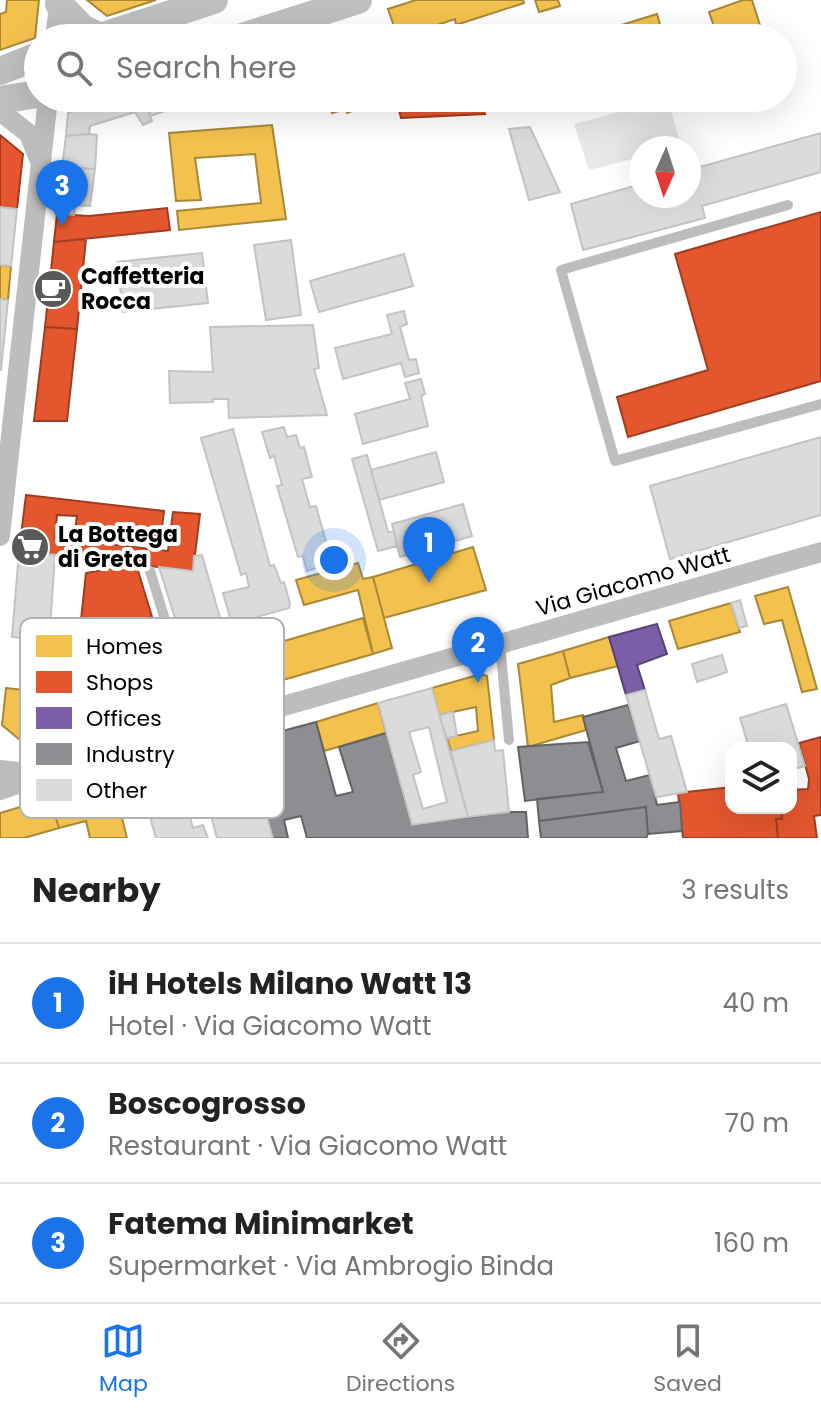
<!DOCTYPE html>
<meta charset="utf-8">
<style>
:root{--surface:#fff;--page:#f2f2f2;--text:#222;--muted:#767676;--line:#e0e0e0;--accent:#1a73e8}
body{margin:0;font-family:Poppins,sans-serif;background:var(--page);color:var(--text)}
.controls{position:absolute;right:24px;bottom:24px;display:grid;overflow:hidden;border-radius:16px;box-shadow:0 8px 32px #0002}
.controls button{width:72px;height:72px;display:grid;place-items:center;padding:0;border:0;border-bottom:2px solid var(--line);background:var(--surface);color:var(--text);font:40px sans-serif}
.compass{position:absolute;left:629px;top:136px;width:72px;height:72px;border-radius:50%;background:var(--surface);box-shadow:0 8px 32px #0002;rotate:183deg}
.you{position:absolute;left:334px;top:560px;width:28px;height:28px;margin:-20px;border:6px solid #fff;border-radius:50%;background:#1a73e8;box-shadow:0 0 0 12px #1a73e833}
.badge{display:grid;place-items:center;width:52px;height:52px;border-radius:50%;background:var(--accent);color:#fff;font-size:26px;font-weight:700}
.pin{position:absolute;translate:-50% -66px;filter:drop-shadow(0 2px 4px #0008)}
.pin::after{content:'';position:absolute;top:42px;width:28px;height:24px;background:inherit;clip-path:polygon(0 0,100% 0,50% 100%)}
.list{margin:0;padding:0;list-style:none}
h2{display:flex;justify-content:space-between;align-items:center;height:104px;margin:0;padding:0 32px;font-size:34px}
h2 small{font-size:26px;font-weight:400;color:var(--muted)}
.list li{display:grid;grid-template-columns:52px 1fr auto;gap:24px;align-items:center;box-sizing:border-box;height:120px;padding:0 32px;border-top:2px solid var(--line)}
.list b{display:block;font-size:30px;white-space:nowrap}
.list p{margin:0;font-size:26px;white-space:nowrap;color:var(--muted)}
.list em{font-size:26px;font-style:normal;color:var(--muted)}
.icon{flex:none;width:44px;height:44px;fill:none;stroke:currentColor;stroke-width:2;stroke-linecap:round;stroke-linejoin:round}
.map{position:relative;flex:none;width:821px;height:838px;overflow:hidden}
.search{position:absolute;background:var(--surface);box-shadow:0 8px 32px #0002;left:24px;right:24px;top:24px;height:88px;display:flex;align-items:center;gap:20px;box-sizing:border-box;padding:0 28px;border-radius:44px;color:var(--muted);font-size:30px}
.sheet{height:464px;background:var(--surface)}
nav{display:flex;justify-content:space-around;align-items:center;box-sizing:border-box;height:112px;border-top:2px solid var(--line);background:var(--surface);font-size:22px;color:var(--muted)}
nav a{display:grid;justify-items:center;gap:4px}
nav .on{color:var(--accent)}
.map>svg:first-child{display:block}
</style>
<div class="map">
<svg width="821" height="838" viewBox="0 0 821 838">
<rect width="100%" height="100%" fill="#fff"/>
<path fill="#e8e8e8" d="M668,99L681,146L641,148V157L589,170L574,124Z"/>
<path fill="#f2c14e" stroke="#a98737" stroke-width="2" d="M7,0H39L35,38L0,50V14L6,12Z
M87,0H156L107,16Z
M416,0H523L524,3L456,25L455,19L398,38L388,9Z
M535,0H558L560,6L539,12Z
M743,0H752L764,38H718L709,12Z
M657,14L662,31L658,33L660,38H619L615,27Z
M327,98H379L371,101L372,104L347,113L346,109L332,113Z
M272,125L286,219L179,230L177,211L261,203L255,154L195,158L201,200L176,201L169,133Z
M0,265L11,266L8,300L0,299Z
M473,547L486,590L384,618L373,577Z
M358,563L363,579L373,577L392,648L373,654L358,590L304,605L296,580Z
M788,587L817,689L802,692L782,620L764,624L755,596Z
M731,603L740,632L678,649L669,621Z
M363,618L373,654L283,680L274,644Z
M609,637L618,666L570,678L563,651Z
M563,651L570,678L551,685L554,722L583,715L586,730L528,747L518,664Z
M481,674L487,676L494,740L451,751L447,738L478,731L476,707L439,715L432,688Z
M6,688L32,691L31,713L39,720L66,716L73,739L32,750L2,725Z
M378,703L386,733L324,751L316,722Z
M137,772L146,802L120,810L127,838H90L86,821L59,828L50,798Z
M50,798L59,828L24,838H0V813Z"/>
<path fill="#e4572e" stroke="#a03d20" stroke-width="2" d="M396,98H480L485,114L401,118Z
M0,135L23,154L17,209L0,207Z
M167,208L170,230L54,242L57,214L89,216Z
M821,212V381L628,437L617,397L708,370L675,254Z
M86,239L77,329L45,327L54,242Z
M45,327L77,329L67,421H34Z
M26,495L164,511L160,543L146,542L147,537L75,530L77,516L57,515L55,538L168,551L173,512L200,514L193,571L19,551Z
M136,564L153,620L161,618L177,676L189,671L206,685L210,700L170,711L165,694L122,705L128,723L102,731L93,698L73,695L86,573Z
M821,737V815L814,816L817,838H778L776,819H782L781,808H791V790L808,789L809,779L799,743Z
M731,787V808H781L782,819H776L778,838H683L678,793Z"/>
<path fill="#7b5ea7" stroke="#564275" stroke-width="2" d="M657,624L667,654L637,665L645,690L626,695L609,637Z"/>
<path fill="#8d8d92" stroke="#636366" stroke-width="2" d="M628,705L640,741L616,748L626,781L650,775L657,805L680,802L682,831L648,834L646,807L539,821L537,799L603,792L583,717Z
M316,722L336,796L353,792L339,747L386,733L412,825L509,812H526L528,838H307L301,816L284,820L288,838H273L245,741Z
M588,742L603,792L525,801L518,747Z
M646,807L648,834L646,838H541L539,821Z"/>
<path fill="#dbdbdb" stroke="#c3c3c3" stroke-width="2" fill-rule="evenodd" d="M117,98H144L152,121L143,125L135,112L90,126L89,134L66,136L68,113Z
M144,98H197L198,100L150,116Z
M530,127L560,192L529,200L509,129Z
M821,133V172L702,206L705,218L583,250L571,204L641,184V196H689V170Z
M89,134L97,135L95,169L62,167L66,136Z
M62,167L95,169L90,206L75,205L74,215L57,214Z
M0,207L17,209L11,266L0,265Z
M291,240L301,315L266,320L254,245Z
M202,253L208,303L123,312L117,262Z
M404,254L413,286L319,312L310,281Z
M0,299L8,300L1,370H0Z
M404,311L407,324L400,327L409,360L416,359L419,373L405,377L401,363L343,379L335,348L392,334L387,315Z
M313,325L319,368L314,369L327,415L229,418L228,399H213V402L170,403L169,371L213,372L210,327Z
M421,379L425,394L421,396L428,426L363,444L355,414L410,399L405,383Z
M284,427L287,437L296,435L300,448L304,447L312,477L302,479L310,507L316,506L328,549L334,548L337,562L307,571L303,556L298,557L277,486L282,485L274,456L270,458L262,432Z
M233,429L270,566L274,565L281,583L284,582L290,603L289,608L232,624L223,593L249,587L246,573L241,575L201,438Z
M821,437V515L670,559L650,486Z
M436,452L444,482L379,500L371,470Z
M367,455L388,532L394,531L397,546L378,551L352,459Z
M463,504L472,536L400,557L392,524Z
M19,551L55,555L49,642L12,637Z
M202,555L227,642L186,653L159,567L193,571L194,556Z
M740,600L747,626L739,628L731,603Z
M722,655L727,672L697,682L692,664Z
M432,688L468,817L412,825L378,703ZM429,727L447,802L423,809L413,775L421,772L409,732Z
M645,690L659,739L671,736L687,792L656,797L626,695Z
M786,704L805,766L791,770V748H749L740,718Z
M453,712L457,736L447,738L439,715Z
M494,740L495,751L503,750L509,812L468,817L451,751Z
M245,741L273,838H217L207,801L187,806L193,828L203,825L208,838H156L137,772Z"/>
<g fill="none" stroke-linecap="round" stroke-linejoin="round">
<path stroke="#bdbdbd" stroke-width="10" d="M788,205L561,270L615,461L821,404
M150,571L179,665L204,659L214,706
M500,644L509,740"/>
<path stroke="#bdbdbd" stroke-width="20" d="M55,38L60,0
M0,111L29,134L39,159
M0,536L48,98
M0,770L39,774
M0,790L43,775L821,552"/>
<path stroke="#bfbfbf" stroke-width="28" d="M59,4L82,28L100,37
M97,38L214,0
M239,38L358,0
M0,71L38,56
M0,100L38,94"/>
</g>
<defs>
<g id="cafe-disc" transform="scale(2)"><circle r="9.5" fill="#595959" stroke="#fff"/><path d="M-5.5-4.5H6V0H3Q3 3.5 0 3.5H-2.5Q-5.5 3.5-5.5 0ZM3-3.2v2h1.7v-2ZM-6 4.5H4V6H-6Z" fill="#fff"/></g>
<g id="supermarket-disc" transform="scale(2)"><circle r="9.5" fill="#595959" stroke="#fff"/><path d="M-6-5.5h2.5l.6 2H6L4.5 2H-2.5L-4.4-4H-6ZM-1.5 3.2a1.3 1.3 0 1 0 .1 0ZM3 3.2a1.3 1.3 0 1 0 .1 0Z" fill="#fff"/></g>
</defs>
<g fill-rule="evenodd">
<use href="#cafe-disc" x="53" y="289"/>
<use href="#supermarket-disc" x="30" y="547"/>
</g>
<g text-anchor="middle" stroke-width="8" stroke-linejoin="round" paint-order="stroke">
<g font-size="22" font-weight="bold" fill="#000" stroke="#fff" text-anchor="start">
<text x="81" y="284">Caffetteria<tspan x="81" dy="25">Rocca</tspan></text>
<text x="58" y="542">La Bottega<tspan x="58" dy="25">di Greta</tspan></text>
</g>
<g font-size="22" fill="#000" stroke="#fff">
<text transform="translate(633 581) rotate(-16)" y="8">Via Giacomo Watt</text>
</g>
</g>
<rect x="20" y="618" width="264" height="200" rx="12" fill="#fff" stroke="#b2b2b2" stroke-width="2"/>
<rect x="36" y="635" width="36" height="22" fill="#f2c14e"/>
<rect x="36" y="671" width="36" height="22" fill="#e4572e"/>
<rect x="36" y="707" width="36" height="22" fill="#7b5ea7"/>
<rect x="36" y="743" width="36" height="22" fill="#8d8d92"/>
<rect x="36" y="779" width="36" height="22" fill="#dbdbdb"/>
<g font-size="22" fill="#000">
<text x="86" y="654">Homes</text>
<text x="86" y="690">Shops</text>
<text x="86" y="726">Offices</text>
<text x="86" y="762">Industry</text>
<text x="86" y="798">Other</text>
</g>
</svg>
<div class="controls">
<button><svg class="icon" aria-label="layers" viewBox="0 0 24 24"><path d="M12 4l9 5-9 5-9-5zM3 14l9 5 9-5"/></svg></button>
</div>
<svg class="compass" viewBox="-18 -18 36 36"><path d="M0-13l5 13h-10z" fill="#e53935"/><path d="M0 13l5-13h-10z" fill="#767676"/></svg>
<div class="you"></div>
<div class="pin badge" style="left:429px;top:583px">1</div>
<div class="pin badge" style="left:478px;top:683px">2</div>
<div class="pin badge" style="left:62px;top:226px">3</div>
<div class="search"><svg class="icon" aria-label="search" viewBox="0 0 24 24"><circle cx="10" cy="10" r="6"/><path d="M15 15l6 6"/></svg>Search here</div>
</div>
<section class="sheet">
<h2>Nearby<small>3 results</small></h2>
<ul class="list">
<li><span class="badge">1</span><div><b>iH Hotels Milano Watt 13</b><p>Hotel · Via Giacomo Watt</p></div><em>40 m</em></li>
<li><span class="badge">2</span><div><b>Boscogrosso</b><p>Restaurant · Via Giacomo Watt</p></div><em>70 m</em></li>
<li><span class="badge">3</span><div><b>Fatema Minimarket</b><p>Supermarket · Via Ambrogio Binda</p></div><em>160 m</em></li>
</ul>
</section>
<nav>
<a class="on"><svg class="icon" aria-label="map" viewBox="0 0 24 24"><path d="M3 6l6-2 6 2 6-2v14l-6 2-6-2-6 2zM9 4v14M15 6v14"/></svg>Map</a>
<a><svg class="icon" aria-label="directions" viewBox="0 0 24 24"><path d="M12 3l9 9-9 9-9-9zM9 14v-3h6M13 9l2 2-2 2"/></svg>Directions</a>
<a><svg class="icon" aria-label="saved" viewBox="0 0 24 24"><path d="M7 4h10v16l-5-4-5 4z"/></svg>Saved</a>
</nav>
